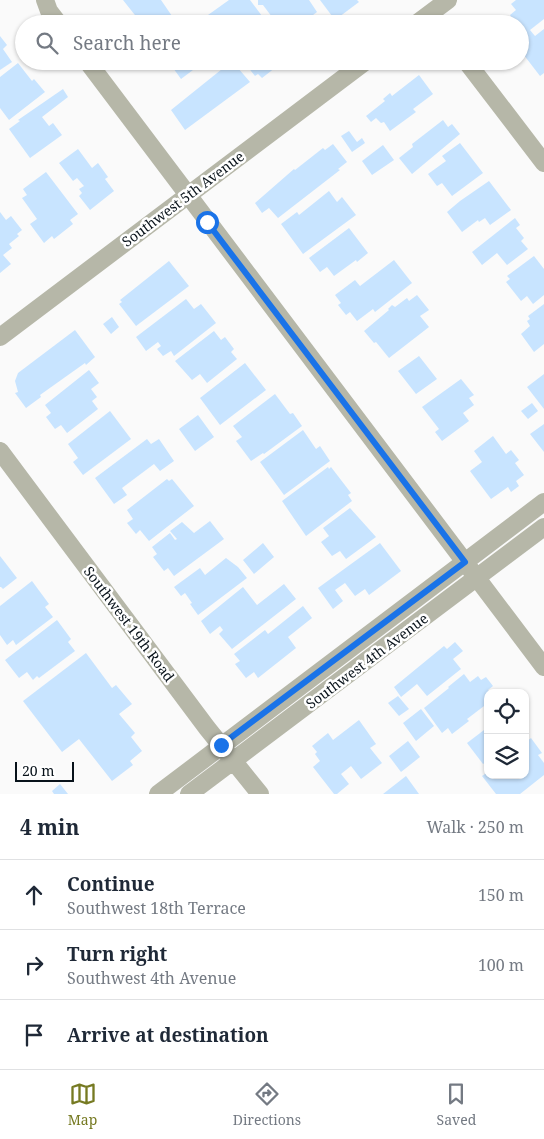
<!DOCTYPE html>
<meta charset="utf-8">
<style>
:root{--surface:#fff;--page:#f2f2f3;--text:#1f2937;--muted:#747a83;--line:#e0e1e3;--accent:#767a22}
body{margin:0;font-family:"Noto Serif",serif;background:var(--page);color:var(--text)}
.controls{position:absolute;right:15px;bottom:15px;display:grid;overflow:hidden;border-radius:10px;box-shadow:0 1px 4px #0004}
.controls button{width:45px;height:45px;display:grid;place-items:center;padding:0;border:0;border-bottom:1px solid var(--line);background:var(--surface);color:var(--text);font:25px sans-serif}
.scale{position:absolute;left:15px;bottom:12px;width:59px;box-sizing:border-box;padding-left:5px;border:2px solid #08121a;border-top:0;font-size:14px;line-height:18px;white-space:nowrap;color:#08121a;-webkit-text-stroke:4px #fff;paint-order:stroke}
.stop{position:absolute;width:15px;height:15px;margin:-11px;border:4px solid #1a73e8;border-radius:50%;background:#fff}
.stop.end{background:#1a73e8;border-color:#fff;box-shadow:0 1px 5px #0008}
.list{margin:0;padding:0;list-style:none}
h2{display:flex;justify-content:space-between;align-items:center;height:65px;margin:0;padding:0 20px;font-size:21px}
h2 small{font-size:16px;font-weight:400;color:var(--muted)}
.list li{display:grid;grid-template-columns:32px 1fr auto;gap:15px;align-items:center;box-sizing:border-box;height:70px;padding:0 20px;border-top:1px solid var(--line)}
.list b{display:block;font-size:19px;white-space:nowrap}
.list p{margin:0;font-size:16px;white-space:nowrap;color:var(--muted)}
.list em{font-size:16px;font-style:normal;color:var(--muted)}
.icon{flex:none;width:28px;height:28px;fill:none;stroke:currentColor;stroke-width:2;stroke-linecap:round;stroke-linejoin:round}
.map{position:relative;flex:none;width:544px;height:794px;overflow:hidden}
.search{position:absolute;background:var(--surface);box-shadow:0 1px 4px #0004;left:15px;right:15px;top:15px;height:55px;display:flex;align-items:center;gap:12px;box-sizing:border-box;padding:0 18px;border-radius:28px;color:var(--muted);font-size:19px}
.sheet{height:275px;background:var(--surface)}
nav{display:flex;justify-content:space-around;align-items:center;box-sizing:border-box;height:70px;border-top:1px solid var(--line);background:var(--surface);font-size:14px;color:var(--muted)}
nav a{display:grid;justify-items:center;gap:2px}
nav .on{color:var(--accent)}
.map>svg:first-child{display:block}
</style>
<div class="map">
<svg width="544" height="794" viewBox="0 0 544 794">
<rect width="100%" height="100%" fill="#fafafa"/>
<path fill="#c8e4ff" d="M123,0H161L172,16L161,24H142Z
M229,0H250L268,24H213L208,15Z
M258,0H309L317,12L301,24H280L277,20L275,21L263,5H258Z
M320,0H357L359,2L335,20Z
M516,0H544V19L530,30L535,36L544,29V73L540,76L520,50V38L523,37L520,34V24H511L510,22L513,20L510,15L516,10L511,4Z
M0,36L7,45L3,49L12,62L0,70Z
M168,61H192L189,63L193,70L181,79Z
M232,61L250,82L185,130L171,110Z
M243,61H284L262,78L258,74L255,76Z
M18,63L32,81L34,79L45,92L9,120L0,108V77Z
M419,75L433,94L413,109L416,112L390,131L384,122L381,123L376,118L371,122L366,116L385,101L383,99L390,93L392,96Z
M63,89L68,97L42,117L49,126L53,123L62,135L30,158L9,129L20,121L18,120Z
M443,120L448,127L452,124L460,134L412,174L399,158L413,147L412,144Z
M349,131L357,142L362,138L365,143L352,152L341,136Z
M460,143L483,173L452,196L442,183L437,186L428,174L446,161L442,156Z
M333,144L347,162L338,169L340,170L278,218L269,208L262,213L255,203L294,169L295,170L323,148L325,150Z
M383,145L394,160L372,175L362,161Z
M78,149L92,168L98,163L108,177L105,179L114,191L90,210L79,196L82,193L79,189L84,186L77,178L73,181L59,163Z
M46,172L78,214L70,220L73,224L54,239L52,236L44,243L30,224L37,219L22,198L27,195L23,189Z
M489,181L511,210L490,225L485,218L479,222L478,220L462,232L447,212L460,201Z
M329,191L337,202L342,197L356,215L303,254L281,224L297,212L299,215Z
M0,212L6,220L11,216L22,230L17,234L19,236L9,244L12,248L3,255L11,264L0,273Z
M515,218L520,225L516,228L524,238L521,241L528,249L507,265L497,253L482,265L472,252Z
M349,228L368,253L357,262L356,260L334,276L327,267L320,272L309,258Z
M534,256L544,269V295L533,304L527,296L521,301L506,282L510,279L507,276Z
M394,260L412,283L375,312L373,309L357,321L350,312L346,315L338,305L341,303L335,295L355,280L360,286Z
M169,261L189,286L136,326L119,304L122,302L120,300Z
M417,295L429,310L420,316L429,327L389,358L376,342L374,343L364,331L389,310L388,309L392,305L395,307L407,298L409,301Z
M186,299L194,309L201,304L216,323L174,356L171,351L163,356L157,349L161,346L158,342L146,351L136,337Z
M544,304V344L534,352L521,334L530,326L527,321L530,319L528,316Z
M112,317L119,327L111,334L103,324Z
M75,330L95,357L86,365L85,363L40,395L41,397L26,408L15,393L18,392L15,381L18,373Z
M214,331L221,340L225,337L234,349L231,352L237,359L207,383L200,374L192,380L175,361Z
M419,356L437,379L416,394L398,371Z
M245,363L266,390L220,425L200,398Z
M89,370L99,383L91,389L97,397L92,401L98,409L67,433L61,425L55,429L46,417L51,413L45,405Z
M544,374V409L527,387Z
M461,379L474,395L469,398L474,405L463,413L469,421L442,441L435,432L439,429L422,407Z
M275,394L290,414L293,413L302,426L264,454L263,453L251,461L236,441L242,437L233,426Z
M532,403L538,411L528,419L521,411Z
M110,411L131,439L83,475L73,462L78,458L68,444Z
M198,415L214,437L195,451L179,429Z
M544,424V452L530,434Z
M303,430L316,449L320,446L330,461L284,495L260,462Z
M493,436L506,454L511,450L519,460L515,463L524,475L516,481L519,486L511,492L508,487L491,499L470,471L482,462L474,451Z
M147,439L151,444L159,439L174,461L160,471L154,464L122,488L127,495L114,504L95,478Z
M328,467L329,469L331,467L351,493L348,495L352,501L306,536L282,501Z
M167,479L169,481L172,479L194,506L149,541L140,530L136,534L127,523L133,519L127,510Z
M350,508L376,537L346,559L340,551L332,556L321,542L329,536L323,528Z
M210,521L224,539L174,576L168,568L164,571L153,557L157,554L152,547L170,533L175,540L177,539L170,531L182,522L194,533Z
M263,543L274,557L254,574L243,560Z
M380,543L401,571L369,595L365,589L355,596L345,583L335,590L343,601L333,609L318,588Z
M0,556L17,578L3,589L1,587H0Z
M226,558L238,567L247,578L198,615L190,604L192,603L185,593L181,596L174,587L200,568L205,575Z
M32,581L49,604L45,607L53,617L16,645L13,640L7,645L0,635V606Z
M284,584L296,599L232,649L219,634L223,630L220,626L210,634L201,621L243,587L257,605Z
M303,606L312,618L288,637L296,648L258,678L254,672L246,678L235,664L240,661L234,654L265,630L268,634Z
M57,620L71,639L68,642L75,651L39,678L37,676L33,680L27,672L19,678L5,660Z
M455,642L463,651L453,659L461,669L427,696L417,684L401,697L394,687L444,646L447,649Z
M86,653L112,688L116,685L132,704L119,714L135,733L131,737L142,751L130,761L133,765L112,781L79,739L62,752L23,701Z
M464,674L470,682L478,676L481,680L486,677L493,686L488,690L490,693H488V703L467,719L469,721L452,734L448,728L442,733L424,708L449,688L448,687Z
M398,696L409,709L399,716L388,703Z
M421,709L434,726L416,741L403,723Z
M359,720L376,744L370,748L382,763L361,779L351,766L341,774L349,784L337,794H334L313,767L320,761L315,754L317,752L312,746L328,733L333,740Z
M488,727V761L483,764L467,743Z
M531,738L542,753L538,755L544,763V775L520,794H496L482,776L488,772V775H525V743Z
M408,741L420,757L401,772L389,756Z
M406,776L419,794H383Z
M60,784L68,794H54L52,791Z"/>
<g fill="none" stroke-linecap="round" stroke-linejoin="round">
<path stroke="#b6b7a8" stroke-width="18" d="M45,0L49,11L59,24
M416,24L448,0
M87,61L544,667
M466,61L544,163
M0,337L366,61
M0,451L207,728L260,794
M158,794L544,502
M189,794L544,527"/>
</g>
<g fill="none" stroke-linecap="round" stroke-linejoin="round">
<path stroke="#1a73e8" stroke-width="6" d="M207,222L465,562L221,745"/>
</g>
<g text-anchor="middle" stroke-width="5" stroke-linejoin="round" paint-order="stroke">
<g font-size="14" fill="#08121a" stroke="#fff">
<text transform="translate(183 199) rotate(-37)" y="5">Southwest 5th Avenue</text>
<text transform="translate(129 624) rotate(53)" y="5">Southwest 19th Road</text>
<text transform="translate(367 661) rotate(-37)" y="5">Southwest 4th Avenue</text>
</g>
</g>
</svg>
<div class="controls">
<button><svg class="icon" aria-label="locate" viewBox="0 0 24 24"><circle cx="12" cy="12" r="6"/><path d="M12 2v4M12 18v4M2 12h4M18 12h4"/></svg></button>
<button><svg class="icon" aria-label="layers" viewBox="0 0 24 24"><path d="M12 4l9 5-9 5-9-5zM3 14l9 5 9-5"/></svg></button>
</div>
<div class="scale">20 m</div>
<div class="stop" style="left:207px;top:222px"></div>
<div class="stop end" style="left:221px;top:745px"></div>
<div class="search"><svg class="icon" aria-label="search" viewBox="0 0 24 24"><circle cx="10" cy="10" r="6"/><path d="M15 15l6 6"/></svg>Search here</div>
</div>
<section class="sheet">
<h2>4 min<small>Walk · 250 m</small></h2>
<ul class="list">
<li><svg class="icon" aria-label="ahead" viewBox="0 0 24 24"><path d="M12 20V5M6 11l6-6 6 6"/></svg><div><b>Continue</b><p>Southwest 18th Terrace</p></div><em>150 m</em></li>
<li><svg class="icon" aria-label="right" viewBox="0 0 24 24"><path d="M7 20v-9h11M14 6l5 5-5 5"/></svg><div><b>Turn right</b><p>Southwest 4th Avenue</p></div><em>100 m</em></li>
<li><svg class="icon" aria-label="arrive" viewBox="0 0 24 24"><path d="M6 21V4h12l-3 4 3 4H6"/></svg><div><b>Arrive at destination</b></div></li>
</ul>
</section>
<nav>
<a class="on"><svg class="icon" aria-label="map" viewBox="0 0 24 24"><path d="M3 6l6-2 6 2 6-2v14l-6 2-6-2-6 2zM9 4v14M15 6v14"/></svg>Map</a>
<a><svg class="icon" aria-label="directions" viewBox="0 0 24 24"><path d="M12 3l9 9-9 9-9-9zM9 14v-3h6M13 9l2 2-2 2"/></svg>Directions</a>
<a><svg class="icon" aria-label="saved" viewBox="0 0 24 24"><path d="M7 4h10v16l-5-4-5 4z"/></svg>Saved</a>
</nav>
